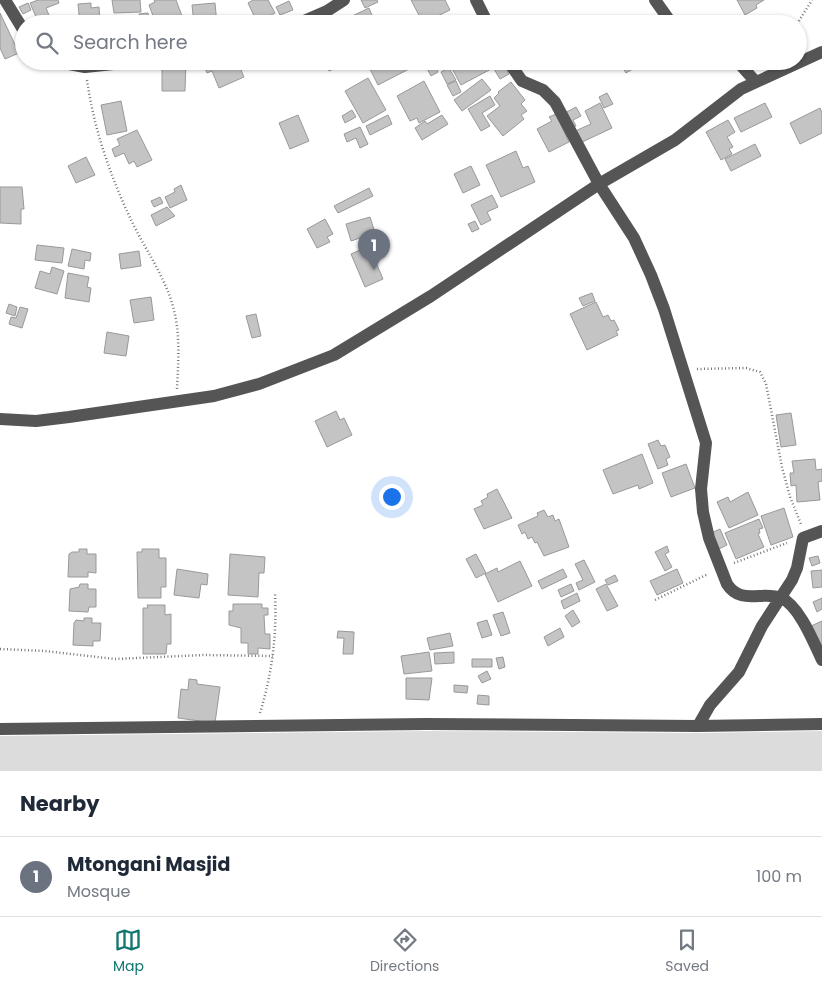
<!DOCTYPE html>
<style>
:root{--surface:#fff;--page:#f6f6f7;--text:#1f2937;--muted:#747a83;--line:#e0e1e3;--accent:#0f766e}
body{margin:0;font-family:Poppins,sans-serif;background:var(--page);color:var(--text)}
.you{position:absolute;left:391px;top:496px;width:18px;height:18px;margin:-12px;border:4px solid #fff;border-radius:50%;background:#1a73e8;box-shadow:0 0 0 8px #1a73e833}
.badge{display:grid;place-items:center;width:32px;height:32px;border-radius:50%;background:var(--accent);color:#fff;font-size:16px;font-weight:700}
.pin{position:absolute;translate:-50% -41px;filter:drop-shadow(0 1px 2px #0008)}
.pin::after{content:'';position:absolute;top:26px;width:18px;height:15px;background:inherit;clip-path:polygon(0 0,100% 0,50% 100%)}
.list{margin:0;padding:0;list-style:none}
h2{display:flex;justify-content:space-between;align-items:center;height:65px;margin:0;padding:0 20px;font-size:21px}
h2 small{font-size:16px;font-weight:400;color:var(--muted)}
.list li{display:grid;grid-template-columns:32px 1fr auto;gap:15px;align-items:center;box-sizing:border-box;height:80px;padding:0 20px;border-top:1px solid var(--line)}
.list b{display:block;font-size:19px;white-space:nowrap}
.list p{margin:0;font-size:16px;white-space:nowrap;color:var(--muted)}
.list em{font-size:16px;font-style:normal;color:var(--muted)}
.icon{flex:none;width:28px;height:28px;fill:none;stroke:currentColor;stroke-width:2;stroke-linecap:round;stroke-linejoin:round}
.map{position:relative;flex:none;width:822px;height:771px;overflow:hidden}
.search{position:absolute;background:var(--surface);box-shadow:0 1px 4px #0004;left:15px;right:15px;top:15px;height:55px;display:flex;align-items:center;gap:12px;box-sizing:border-box;padding:0 18px;border-radius:28px;color:var(--muted);font-size:19px}
.sheet{height:145px;background:var(--surface)}
nav{display:flex;justify-content:space-around;align-items:center;box-sizing:border-box;height:70px;border-top:1px solid var(--line);background:var(--surface);font-size:14px;color:var(--muted)}
nav a{display:grid;justify-items:center;gap:2px}
nav .on{color:var(--accent)}
.map>svg:first-child{display:block}
</style>
<div class="map">
<svg width="822" height="771" viewBox="0 0 822 771">
<rect width="100%" height="100%" fill="#fff"/>
<path fill="#dcdcdc" d="M426,731L698,733L822,731V771H0V736Z"/>
<path fill="#c4c4c4" stroke="#999" d="M38,0H58L59,3L46,8L51,20L39,24L30,3Z
M112,0H140L141,12L114,13Z
M154,0H176L182,16L164,24H156L149,5L155,2Z
M253,0H268L275,13L257,22L248,3Z
M361,0H377L378,2L365,8Z
M411,0H445L450,10L423,23Z
M737,0H764L756,5L757,8L745,15Z
M289,1L293,10L280,15L276,7Z
M28,3L31,10L23,14L19,7Z
M91,3V8L99,7L100,24H80L78,4Z
M215,3L217,24H194L192,5Z
M369,8L373,18L368,21L370,24H345L344,20Z
M0,13L19,53L5,59L0,48Z
M148,13L150,24H128L127,21L140,19L139,14Z
M419,17L422,24H407Z
M189,20L190,24H168V23Z
M162,61H186L185,91H162Z
M202,61H237L244,77L219,88L212,71L207,73Z
M329,61H342L343,65L329,71L325,63Z
M366,61H405L409,69L378,85Z
M423,61H432L438,72L431,76Z
M448,61H489L493,68L461,85Z
M619,61H646L626,73Z
M504,64L509,74L500,79L494,69Z
M449,68L456,80L447,84L441,72Z
M368,78L386,110L363,123L345,91Z
M482,79L491,90L462,111L454,100Z
M424,81L440,112L419,123L417,118L410,121L397,96Z
M456,81L461,92L453,96L447,85Z
M511,82L525,100L521,104L527,111L521,115L524,119L503,136L487,116L500,106L494,98L499,93L498,92Z
M607,93L613,104L604,108L599,97Z
M490,96L495,105L482,113L490,126L481,131L468,109Z
M121,101L127,131L107,135L101,105Z
M600,103L612,128L578,144L573,132L591,124L585,111Z
M765,103L772,117L741,132L734,118Z
M576,107L581,116L573,120L576,126L571,128L563,114Z
M820,108L822,113V133L800,144L790,123Z
M352,110L356,117L345,123L342,116Z
M556,114L569,142L549,152L537,129L552,121L549,117Z
M298,115L309,141L290,149L279,123Z
M388,115L392,124L370,135L366,126Z
M442,115L448,124L422,140L415,128L425,121L427,124Z
M728,120L735,132L727,137L733,147L729,149L732,154L721,160L706,132Z
M360,127L368,144L360,148L356,138L347,142L344,134Z
M137,130L152,160L137,167L134,161L129,164L124,153L115,157L112,149L120,145L117,139Z
M755,144L761,156L731,171L725,159Z
M516,151L523,168L528,166L535,182L501,197L486,165Z
M86,157L95,175L76,183L68,166Z
M471,166L480,185L463,193L454,174Z
M181,185L187,200L170,208L165,197L175,192L174,189Z
M0,187H22L24,209H21V224L0,223Z
M369,188L373,196L338,213L334,206Z
M492,195L498,207L487,212L491,220L481,225L471,205Z
M160,197L163,203L154,207L151,201Z
M167,207L175,216L156,226L151,215Z
M370,217L375,233L351,241L346,224Z
M325,219L333,234L327,237L330,242L317,248L307,229Z
M475,221L479,229L472,232L468,224Z
M37,245L64,248L62,263L35,260Z
M369,246L383,279L365,287L351,254Z
M72,249L91,253L90,261L85,260L84,269L68,266Z
M139,251L141,266L121,269L119,254Z
M52,267L64,271L57,294L35,288L40,271L50,274Z
M68,273L89,277L87,287L91,288L89,302L65,298Z
M592,293L595,301L583,306L579,298Z
M151,297L154,320L134,323L130,300Z
M596,302L603,317L608,315L611,321L614,320L619,330L616,331L618,335L587,350L570,314Z
M9,304L17,307L15,316L6,313Z
M20,307L28,309L22,328L9,324L11,317L16,318Z
M256,314L261,336L252,338L246,316Z
M107,332L129,336L126,356L104,353Z
M336,411L340,420L344,418L352,435L327,447L315,421Z
M791,413L796,445L781,447L776,415Z
M658,440L661,446L665,445L670,457L666,459L668,465L658,469L648,444Z
M642,454L653,483L639,489L638,485L613,494L603,470Z
M815,459L816,470L822,469V481L818,482L820,500L797,502L796,485L791,486L790,473H794L792,461Z
M686,464L695,488L671,497L662,473Z
M497,489L512,518L484,529L474,509L483,505L481,501L488,497L487,494Z
M748,492L758,515L729,528L717,502L728,497L730,502Z
M784,508L793,537L771,545L761,516Z
M544,510L548,517L553,515L555,521L559,519L569,547L544,556L537,542L535,543L532,537L528,539L525,532L522,534L518,525L538,516L537,513Z
M759,519L763,528L759,529L760,533L758,534L764,547L736,559L725,533Z
M720,529L727,545L719,549L711,533Z
M667,546L669,552L665,554L672,567L665,571L655,552Z
M79,549H87V554H96V573L88,572V577H68L69,554L72,552H79Z
M142,549H159V558H166V587H161V598H138L137,552H142Z
M230,554L265,557L264,573H259L258,597L228,595Z
M476,554L486,573L476,578L466,559Z
M818,556L820,563L812,566L809,558Z
M584,560L595,582L579,590L576,583L583,580L575,564Z
M520,561L532,586L498,602L485,574L497,568L498,572Z
M177,569L208,574L207,585L201,584L199,598L174,595Z
M563,569L567,577L542,589L538,581Z
M677,569L683,583L657,595L650,581Z
M822,570V587L813,588L811,571Z
M615,575L618,581L608,585L605,580Z
M80,584H88V589H96V607H89L88,612L69,611L70,589L79,587Z
M571,584L574,591L561,597L558,590Z
M606,584L618,606L607,611L596,589Z
M577,593L580,601L564,609L561,601Z
M822,598V609L817,612L813,602Z
M233,604H262V608H268V615H264L265,634H270V649L258,648V654H248V643H241V628L229,625V611H233Z
M147,605H165V615L171,614V644H167L166,654H143V608H148Z
M573,610L580,622L572,627L565,616Z
M503,612L510,633L501,636L493,615Z
M84,618H92V623H101L100,641H93V646L73,645L74,623L76,620L84,621Z
M487,620L492,635L482,638L477,623Z
M822,621V651L811,626Z
M560,628L564,637L548,646L544,637Z
M338,631L354,632L353,654H343L344,638H337Z
M450,633L453,646L430,650L427,638Z
M429,652L432,671L404,674L401,656Z
M454,652V663L435,664L434,653Z
M503,657L505,667L499,669L496,658Z
M472,659H492V667H472Z
M487,671L491,679L482,683L478,676Z
M406,678H432L429,700L406,699Z
M189,679L197,680V684L220,687L215,723L178,718L181,689L188,690Z
M454,685L468,686L467,693L454,692Z
M478,695L489,696V705L477,704Z"/>
<g fill="none" stroke-linecap="round" stroke-linejoin="round">
<path stroke="#777" stroke-width="2.5" stroke-dasharray="1 2.5" stroke-linecap="butt" d="M797,24L812,0
M87,80C94,130 111,178 133,224C149,256 170,284 176,320C180,343 178,366 177,389
M697,369L746,368L760,372L766,384L782,467L790,497L801,524
M734,563L787,543
M655,600L708,574
M0,649L45,651L115,659L203,655L273,656
M260,713C272,674 277,635 275,594"/>
<path stroke="#555" stroke-width="12" d="M5,0L24,31
M476,0L488,24
M655,0L672,24
M297,24L327,11L344,0
M53,61L85,67L142,61
M508,61L522,81L543,90L555,102L599,184L634,238L651,275L664,309L706,443L701,489L703,512L709,538L727,584C741,606 763,590 781,598C799,605 814,643 822,660
M737,61L755,81
M0,419L36,421L69,417L214,396L259,384L334,355L431,296L599,184L675,140L741,89L822,52
M698,726L710,705L739,672L762,626L792,580L797,568L803,538L822,531
M0,729L426,724L698,726L822,724"/>
</g>
</svg>
<div class="you"></div>
<div class="pin badge" style="left:374px;top:270px;background:#6b7280">1</div>
<div class="search"><svg class="icon" aria-label="search" viewBox="0 0 24 24"><circle cx="10" cy="10" r="6"/><path d="M15 15l6 6"/></svg>Search here</div>
</div>
<section class="sheet">
<h2>Nearby<small></small></h2>
<ul class="list">
<li><span class="badge" style="background:#6b7280">1</span><div><b>Mtongani Masjid</b><p>Mosque</p></div><em>100 m</em></li>
</ul>
</section>
<nav>
<a class="on"><svg class="icon" aria-label="map" viewBox="0 0 24 24"><path d="M3 6l6-2 6 2 6-2v14l-6 2-6-2-6 2zM9 4v14M15 6v14"/></svg>Map</a>
<a><svg class="icon" aria-label="directions" viewBox="0 0 24 24"><path d="M12 3l9 9-9 9-9-9zM9 14v-3h6M13 9l2 2-2 2"/></svg>Directions</a>
<a><svg class="icon" aria-label="saved" viewBox="0 0 24 24"><path d="M7 4h10v16l-5-4-5 4z"/></svg>Saved</a>
</nav>
